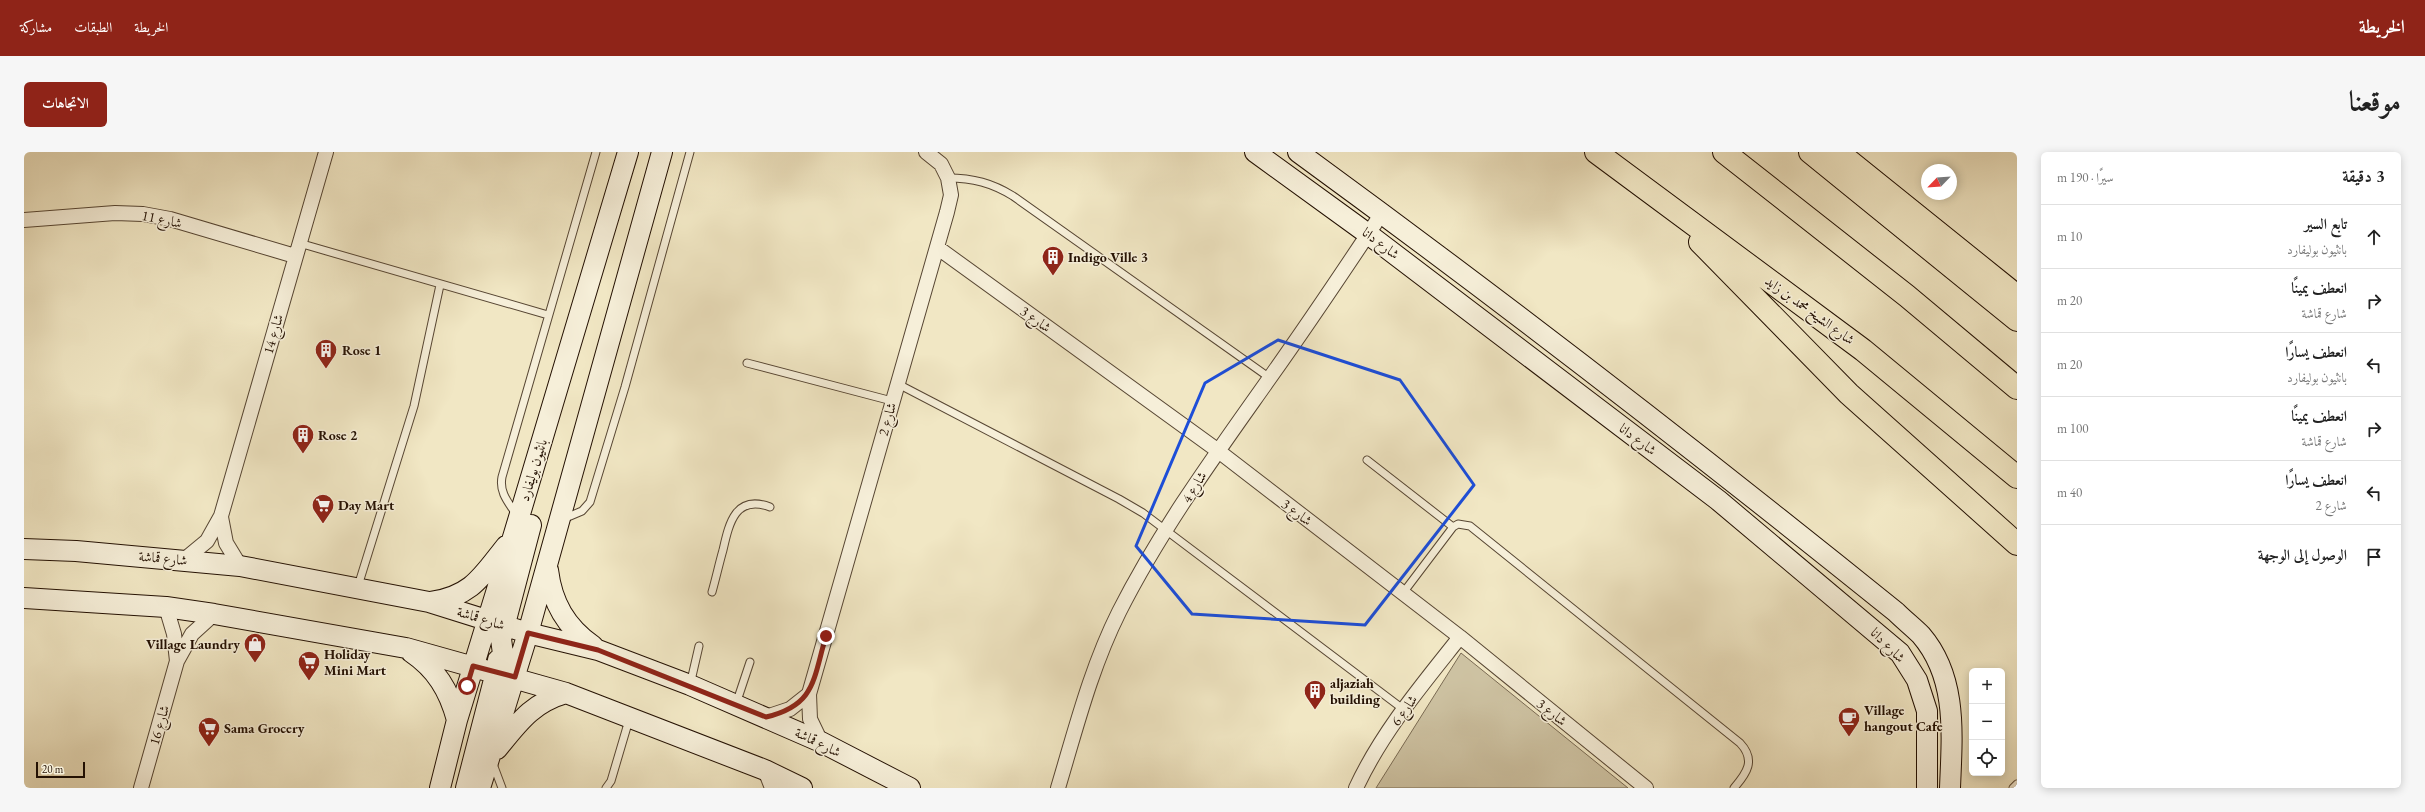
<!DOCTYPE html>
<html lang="ar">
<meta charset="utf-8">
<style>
:root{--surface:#fff;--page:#f6f6f6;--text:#222;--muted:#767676;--line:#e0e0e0;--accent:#8f2418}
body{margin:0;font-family:"EB Garamond",Amiri,serif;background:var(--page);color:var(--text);direction:rtl}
.controls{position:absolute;right:12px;bottom:12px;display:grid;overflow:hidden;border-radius:6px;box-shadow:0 2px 10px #0003}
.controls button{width:36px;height:36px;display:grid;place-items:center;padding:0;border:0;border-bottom:1px solid var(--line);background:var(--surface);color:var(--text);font:20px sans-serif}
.compass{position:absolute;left:1897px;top:12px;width:36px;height:36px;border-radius:50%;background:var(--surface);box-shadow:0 2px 10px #0003;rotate:245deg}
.scale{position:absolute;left:12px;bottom:10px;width:49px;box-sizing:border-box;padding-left:4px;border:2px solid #241103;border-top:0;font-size:11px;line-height:14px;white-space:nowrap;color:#241103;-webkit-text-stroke:3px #f6efd9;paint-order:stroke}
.stop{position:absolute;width:12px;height:12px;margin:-9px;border:3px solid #8f2418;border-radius:50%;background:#fff}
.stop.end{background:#8f2418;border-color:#fff;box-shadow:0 1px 4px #0008}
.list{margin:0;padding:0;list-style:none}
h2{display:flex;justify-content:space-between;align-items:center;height:52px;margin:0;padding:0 16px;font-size:17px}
h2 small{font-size:13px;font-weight:400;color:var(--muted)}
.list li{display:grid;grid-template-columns:26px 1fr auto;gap:12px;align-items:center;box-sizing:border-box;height:64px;padding:0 16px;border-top:1px solid var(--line)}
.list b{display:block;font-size:15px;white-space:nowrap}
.list p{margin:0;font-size:13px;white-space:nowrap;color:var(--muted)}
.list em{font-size:13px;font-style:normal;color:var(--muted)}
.icon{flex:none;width:22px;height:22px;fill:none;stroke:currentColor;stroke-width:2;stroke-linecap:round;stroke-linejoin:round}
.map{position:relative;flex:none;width:1993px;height:636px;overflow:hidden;direction:ltr;border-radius:6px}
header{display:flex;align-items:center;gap:24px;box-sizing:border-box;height:56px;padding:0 20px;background:var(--accent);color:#fff}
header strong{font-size:19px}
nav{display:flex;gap:22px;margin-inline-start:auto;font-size:14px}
.intro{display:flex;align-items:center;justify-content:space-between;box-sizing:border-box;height:96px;padding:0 24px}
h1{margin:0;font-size:28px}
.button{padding:10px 18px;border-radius:6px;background:var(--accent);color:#fff;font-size:14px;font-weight:700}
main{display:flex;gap:24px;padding:0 24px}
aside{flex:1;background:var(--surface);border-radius:6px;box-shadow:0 2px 10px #0003}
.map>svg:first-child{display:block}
</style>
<header>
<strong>الخريطة</strong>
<nav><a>الخريطة</a><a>الطبقات</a><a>مشاركة</a></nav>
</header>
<div class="intro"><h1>موقعنا</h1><a class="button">الاتجاهات</a></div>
<main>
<aside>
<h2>3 دقيقة<small>سيرًا · 190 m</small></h2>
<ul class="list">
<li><svg class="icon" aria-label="ahead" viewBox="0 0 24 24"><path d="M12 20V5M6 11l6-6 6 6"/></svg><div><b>تابع السير</b><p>بانثيون بوليفارد</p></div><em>10 m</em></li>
<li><svg class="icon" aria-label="right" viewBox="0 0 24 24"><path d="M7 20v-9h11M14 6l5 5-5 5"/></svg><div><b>انعطف يمينًا</b><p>شارع قماشة</p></div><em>20 m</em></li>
<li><svg class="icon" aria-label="left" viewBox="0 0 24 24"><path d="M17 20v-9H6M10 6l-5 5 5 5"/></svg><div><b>انعطف يسارًا</b><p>بانثيون بوليفارد</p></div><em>20 m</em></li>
<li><svg class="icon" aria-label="right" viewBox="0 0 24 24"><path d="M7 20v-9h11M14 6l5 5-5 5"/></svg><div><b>انعطف يمينًا</b><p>شارع قماشة</p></div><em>100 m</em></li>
<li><svg class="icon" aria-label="left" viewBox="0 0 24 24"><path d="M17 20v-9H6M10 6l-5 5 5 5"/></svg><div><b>انعطف يسارًا</b><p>شارع 2</p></div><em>40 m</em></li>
<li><svg class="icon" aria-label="arrive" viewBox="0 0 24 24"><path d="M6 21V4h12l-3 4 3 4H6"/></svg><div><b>الوصول إلى الوجهة</b></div></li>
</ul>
</aside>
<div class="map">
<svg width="1993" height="636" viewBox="0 0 1993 636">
<rect width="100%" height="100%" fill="#f1e7c4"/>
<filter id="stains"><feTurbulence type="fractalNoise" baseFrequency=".005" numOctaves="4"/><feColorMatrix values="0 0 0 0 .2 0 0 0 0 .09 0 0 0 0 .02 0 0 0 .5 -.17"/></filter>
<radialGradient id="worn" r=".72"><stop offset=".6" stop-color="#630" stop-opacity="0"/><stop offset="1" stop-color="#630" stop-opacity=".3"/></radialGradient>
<path fill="#cec3a3" stroke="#796a53" d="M1437,501L1604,636H1352Z"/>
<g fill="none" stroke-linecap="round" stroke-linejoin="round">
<g stroke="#574633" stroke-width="9">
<path id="lane" d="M924,26C949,26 968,31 989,44L1246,226
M275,91L524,163
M723,211L868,249
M874,232L1095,347L1119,361L1379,557
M1343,308L1429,375
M492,362C484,350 475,340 478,325L572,0
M539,367L558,359L566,350L601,235L666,0
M334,434L390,254L416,133
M688,440C692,426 695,412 699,398C705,372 711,342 746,355
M1379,441L1429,375L1434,372L1446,374L1716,591C1732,608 1723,621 1710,636
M666,533L675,494
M712,552L726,510
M469,612L478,636
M582,636L587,629L605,568
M1989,636L1993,632"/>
</g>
<g stroke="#574633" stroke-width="16">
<path id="street" d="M0,68L91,61L119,62L146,67L271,104
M914,96L1193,298L1436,485L1622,636
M197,365L202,391L216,414
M160,408L183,389L197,364L302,0
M142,455L150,482L153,509
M742,565L766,557L785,542
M797,590L786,567L785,542L923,60L927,43L924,26L917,12L902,0
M741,618L748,636
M117,636L153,509L168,482L190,462
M1034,636C1052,576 1067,516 1095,460C1137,377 1192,302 1245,227C1284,172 1321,117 1358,61
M1332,636C1358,580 1398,533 1436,485"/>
</g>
<g stroke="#241103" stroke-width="22">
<path id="secondary" d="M1231,0L1344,82L1694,348L1876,501L1893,528L1903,559V636
M1274,0C1477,148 1676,302 1872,460C1880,468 1889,475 1897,483C1934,526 1928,583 1926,636
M0,397L52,399L216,414L405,450L504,481L574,498L666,533L797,590L886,636
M524,418C528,451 542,475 569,494
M0,446L142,455L190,462L382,496L542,541L741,618L778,636
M407,450C448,444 458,424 482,394
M387,500C412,517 425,538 433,568
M491,525C482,513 478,502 477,487L507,373
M473,597C495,570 508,551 542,541
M416,636L433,568L490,382L604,0
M442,636L472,520L474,508
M456,636L504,481L638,0"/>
</g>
<g stroke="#241103" stroke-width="24">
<path id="highway" d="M1572,0L1839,198L1993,325
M1700,0L1883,144L1993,236
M1786,0L1993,168
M1814,0L1993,144
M1676,90L1825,242L1993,392"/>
</g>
<use href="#lane" stroke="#f6efd9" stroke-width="7"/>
<use href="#street" stroke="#f6efd9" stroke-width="14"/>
<use href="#secondary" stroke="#f6efd9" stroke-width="20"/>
<use href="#highway" stroke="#f1e7c4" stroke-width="22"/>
</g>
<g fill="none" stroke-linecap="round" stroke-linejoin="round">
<path stroke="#8f2418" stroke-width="5" d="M443,534L449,514L491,525L504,481L574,498L742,565C792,553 789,527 802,484"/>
</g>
<path fill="none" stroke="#1d4ed8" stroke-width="3" stroke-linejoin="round" d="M1254,188L1376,228L1450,333L1341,473L1168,462L1112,394L1181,231Z"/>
<defs>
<g id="building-pin" transform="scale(1.15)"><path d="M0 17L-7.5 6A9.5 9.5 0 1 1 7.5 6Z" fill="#8f2418" stroke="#f6efd9"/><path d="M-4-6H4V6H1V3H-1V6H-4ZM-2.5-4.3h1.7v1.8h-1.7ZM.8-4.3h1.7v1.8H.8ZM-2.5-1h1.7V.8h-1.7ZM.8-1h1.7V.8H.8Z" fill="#fff"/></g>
<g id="supermarket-pin" transform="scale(1.15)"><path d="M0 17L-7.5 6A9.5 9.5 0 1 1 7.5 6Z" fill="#8f2418" stroke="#f6efd9"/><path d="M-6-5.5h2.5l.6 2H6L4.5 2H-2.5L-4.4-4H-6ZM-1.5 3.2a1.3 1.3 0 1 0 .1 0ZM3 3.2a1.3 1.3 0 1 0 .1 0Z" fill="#fff"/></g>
<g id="shop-pin" transform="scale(1.15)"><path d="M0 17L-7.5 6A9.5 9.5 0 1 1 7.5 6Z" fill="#8f2418" stroke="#f6efd9"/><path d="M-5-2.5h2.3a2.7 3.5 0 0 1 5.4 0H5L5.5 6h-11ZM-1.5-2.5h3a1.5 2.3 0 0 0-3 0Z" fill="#fff"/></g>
<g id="cafe-pin" transform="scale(1.15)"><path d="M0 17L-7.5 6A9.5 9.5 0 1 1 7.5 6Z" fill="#8f2418" stroke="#f6efd9"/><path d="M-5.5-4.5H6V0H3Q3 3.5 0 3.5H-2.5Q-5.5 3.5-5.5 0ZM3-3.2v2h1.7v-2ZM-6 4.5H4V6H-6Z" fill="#fff"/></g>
</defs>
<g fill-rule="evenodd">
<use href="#building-pin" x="1029" y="105"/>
<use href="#building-pin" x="302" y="198"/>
<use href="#building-pin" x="279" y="283"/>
<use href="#supermarket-pin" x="299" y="353"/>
<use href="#shop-pin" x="231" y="492"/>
<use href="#supermarket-pin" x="285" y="510"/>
<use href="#building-pin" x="1291" y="539"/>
<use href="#cafe-pin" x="1825" y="566"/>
<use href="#supermarket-pin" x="185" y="576"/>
</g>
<g text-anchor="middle" stroke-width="3" stroke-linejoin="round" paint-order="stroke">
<g font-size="14" fill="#241103" stroke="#f6efd9">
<text transform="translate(138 67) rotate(12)" y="5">شارع 11</text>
<text transform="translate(1357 91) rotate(37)" y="5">شارع دانا</text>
<text transform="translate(1786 158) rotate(36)" y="5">شارع الشيخ محمد بن زايد</text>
<text transform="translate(1012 167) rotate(36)" y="5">شارع 3</text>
<text transform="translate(249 182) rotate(-74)" y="5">شارع 14</text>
<text transform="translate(863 267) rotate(-74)" y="5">شارع 2</text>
<text transform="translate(1614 287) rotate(37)" y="5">شارع دانا</text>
<text transform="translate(509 318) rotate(-73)" y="5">بانثيون بوليفارد</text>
<text transform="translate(1170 335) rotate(-58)" y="5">شارع 4</text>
<text transform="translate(1273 360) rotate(37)" y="5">شارع 3</text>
<text transform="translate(139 406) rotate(5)" y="5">شارع قماشة</text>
<text transform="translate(457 466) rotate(17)" y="5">شارع قماشة</text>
<text transform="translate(1864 493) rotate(45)" y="5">شارع دانا</text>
<text transform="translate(1380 558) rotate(-54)" y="5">شارع 6</text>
<text transform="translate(1528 560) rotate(39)" y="5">شارع 3</text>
<text transform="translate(135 573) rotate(-74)" y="5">شارع 16</text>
<text transform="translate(794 590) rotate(26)" y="5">شارع قماشة</text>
</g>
<g font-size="14" font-weight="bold" fill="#241103" stroke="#f6efd9" text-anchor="start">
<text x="1044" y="110">Indigo Ville 3</text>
<text x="318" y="203">Rose 1</text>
<text x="294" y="288">Rose 2</text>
<text x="314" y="358">Day Mart</text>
<text x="216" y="497" text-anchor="end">Village Laundry</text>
<text x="300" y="507">Holiday<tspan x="300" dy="16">Mini Mart</tspan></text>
<text x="1306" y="536">aljaziah<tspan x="1306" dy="16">building</tspan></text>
<text x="1840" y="563">Village<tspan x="1840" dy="16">hangout Cafe</tspan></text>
<text x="200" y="581">Sama Grocery</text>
</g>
</g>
<rect width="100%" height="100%" filter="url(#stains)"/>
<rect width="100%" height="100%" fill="url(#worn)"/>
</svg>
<div class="controls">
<button>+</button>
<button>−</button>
<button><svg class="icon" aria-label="locate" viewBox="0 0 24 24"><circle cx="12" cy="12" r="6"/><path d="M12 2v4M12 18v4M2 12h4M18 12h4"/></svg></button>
</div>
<svg class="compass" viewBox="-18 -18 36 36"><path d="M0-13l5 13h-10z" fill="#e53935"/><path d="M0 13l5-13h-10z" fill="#767676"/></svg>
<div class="scale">20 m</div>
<div class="stop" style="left:443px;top:534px"></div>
<div class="stop end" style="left:802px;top:484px"></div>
</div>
</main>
